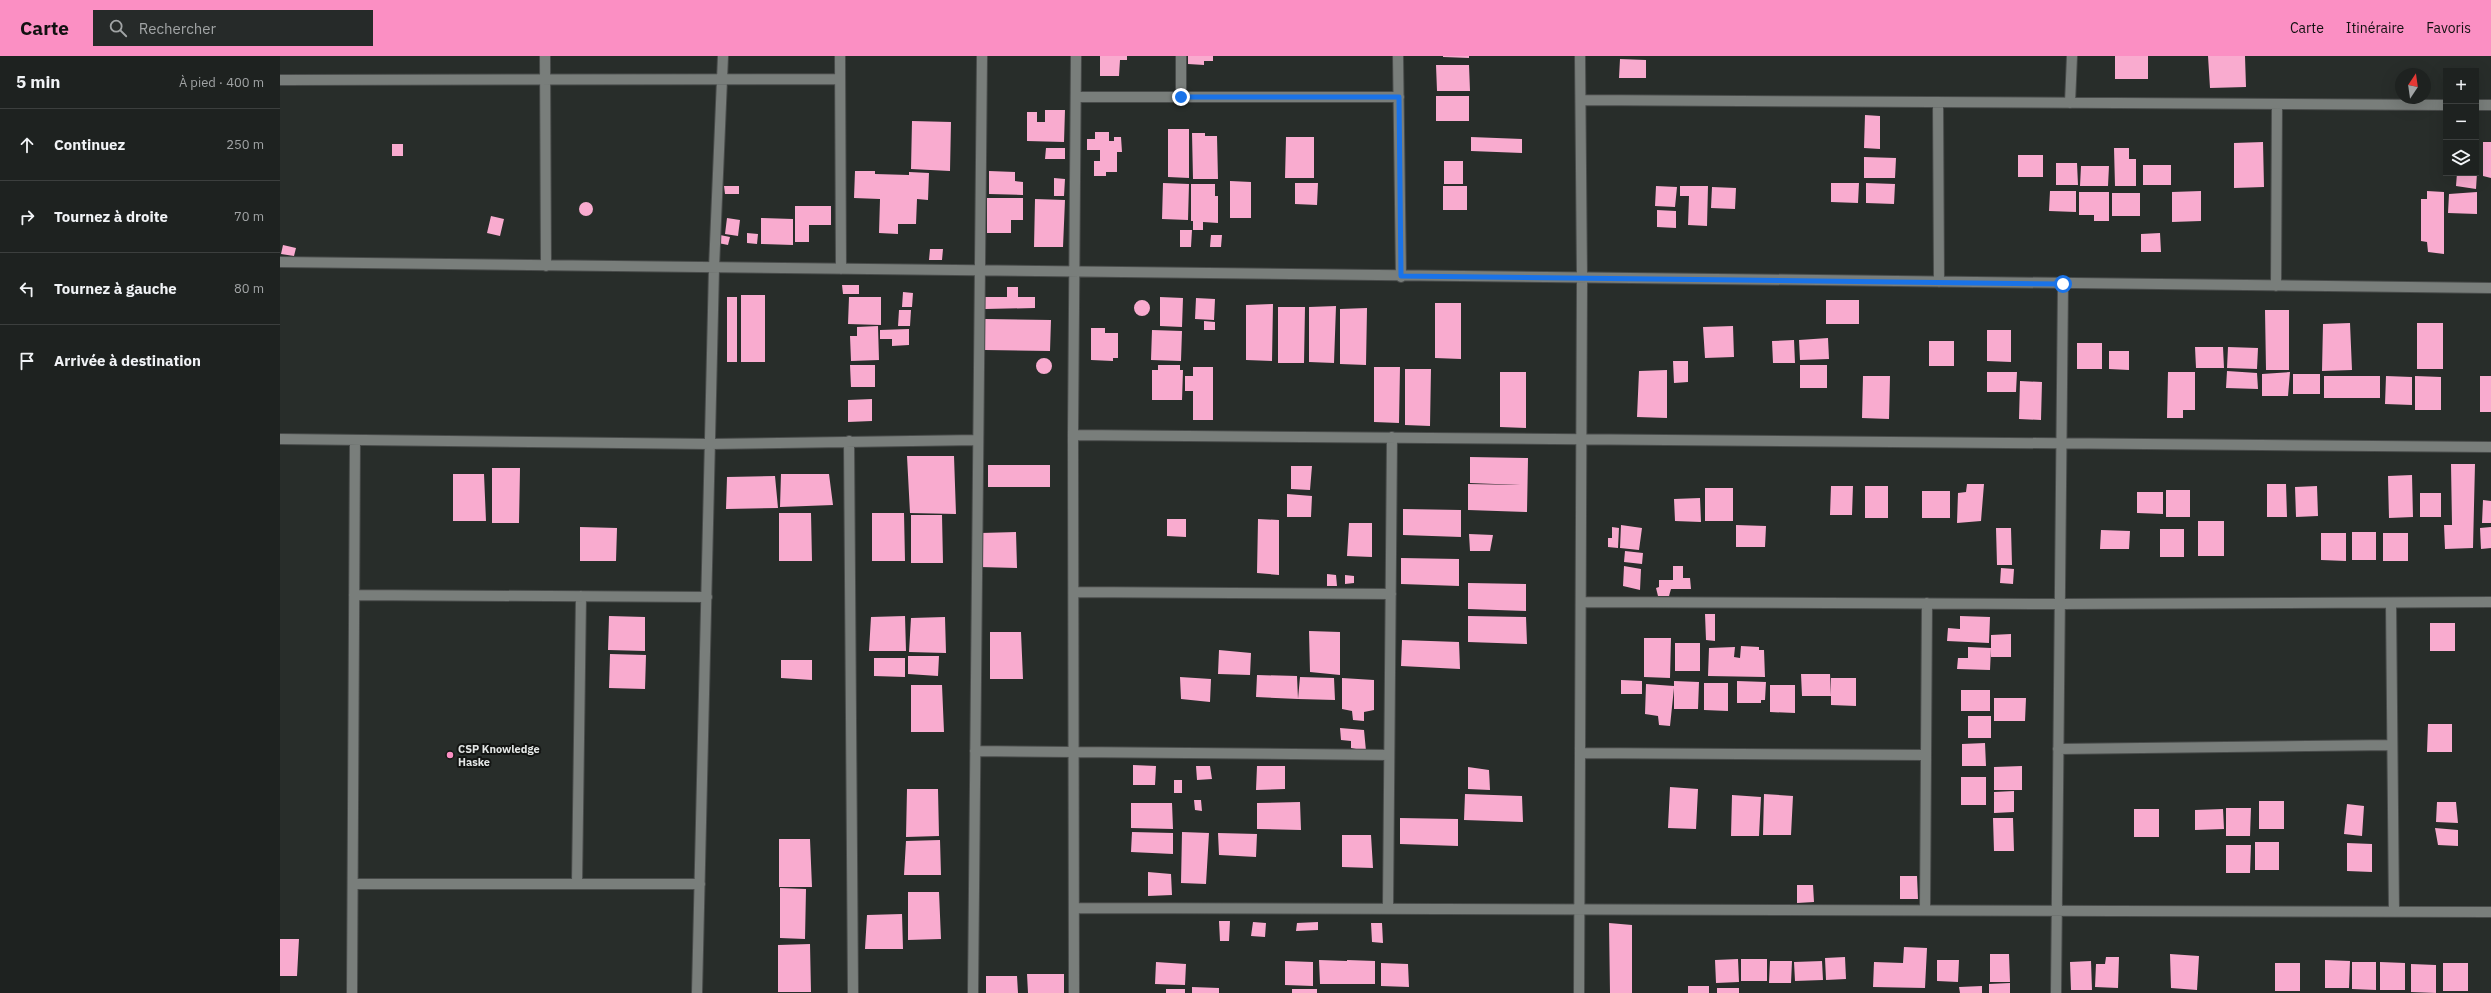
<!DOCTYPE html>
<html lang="fr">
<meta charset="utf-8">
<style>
:root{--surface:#1e2220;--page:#262a29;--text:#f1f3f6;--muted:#a1a4a5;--line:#3c3f3e;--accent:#fb8fc3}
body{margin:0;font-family:"IBM Plex Sans",sans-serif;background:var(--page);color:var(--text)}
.controls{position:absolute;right:12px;top:12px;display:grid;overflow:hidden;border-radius:0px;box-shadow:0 4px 16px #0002}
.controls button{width:36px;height:36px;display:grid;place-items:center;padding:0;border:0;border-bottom:1px solid var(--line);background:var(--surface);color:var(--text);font:20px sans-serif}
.compass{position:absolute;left:2115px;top:12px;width:36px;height:36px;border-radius:50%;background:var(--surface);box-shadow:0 4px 16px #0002;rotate:13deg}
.stop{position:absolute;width:12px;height:12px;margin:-9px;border:3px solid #1a73e8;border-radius:50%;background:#fff}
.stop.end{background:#1a73e8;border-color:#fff;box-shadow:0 1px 4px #0008}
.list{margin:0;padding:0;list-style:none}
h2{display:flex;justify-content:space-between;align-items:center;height:52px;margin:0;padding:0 16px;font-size:17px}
h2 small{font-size:13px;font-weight:400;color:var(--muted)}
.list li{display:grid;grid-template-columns:26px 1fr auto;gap:12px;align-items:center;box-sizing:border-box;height:72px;padding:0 16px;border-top:1px solid var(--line)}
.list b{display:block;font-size:15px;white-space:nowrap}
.list em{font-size:13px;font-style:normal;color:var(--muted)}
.icon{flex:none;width:22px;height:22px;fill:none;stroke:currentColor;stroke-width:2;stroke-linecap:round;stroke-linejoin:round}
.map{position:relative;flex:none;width:2211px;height:937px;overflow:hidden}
header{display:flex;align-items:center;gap:24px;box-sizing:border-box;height:56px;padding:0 20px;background:var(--accent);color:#111}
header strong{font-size:19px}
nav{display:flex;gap:22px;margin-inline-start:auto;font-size:14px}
.search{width:280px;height:36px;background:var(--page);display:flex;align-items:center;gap:10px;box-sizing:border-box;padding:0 14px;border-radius:0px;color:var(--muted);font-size:15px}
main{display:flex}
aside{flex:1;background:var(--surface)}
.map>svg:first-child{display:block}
</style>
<header>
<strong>Carte</strong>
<div class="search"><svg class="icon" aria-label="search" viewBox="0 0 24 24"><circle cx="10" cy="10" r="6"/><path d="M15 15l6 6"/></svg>Rechercher</div>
<nav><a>Carte</a><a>Itinéraire</a><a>Favoris</a></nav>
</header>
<main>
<aside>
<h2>5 min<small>À pied · 400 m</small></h2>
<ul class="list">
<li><svg class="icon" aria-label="ahead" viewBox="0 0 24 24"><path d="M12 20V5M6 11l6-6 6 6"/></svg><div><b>Continuez</b></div><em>250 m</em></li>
<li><svg class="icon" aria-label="right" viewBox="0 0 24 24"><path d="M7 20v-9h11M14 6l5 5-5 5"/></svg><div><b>Tournez à droite</b></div><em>70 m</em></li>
<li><svg class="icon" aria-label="left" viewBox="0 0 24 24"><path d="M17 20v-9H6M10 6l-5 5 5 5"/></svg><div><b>Tournez à gauche</b></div><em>80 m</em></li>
<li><svg class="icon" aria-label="arrive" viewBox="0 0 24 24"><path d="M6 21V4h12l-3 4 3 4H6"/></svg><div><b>Arrivée à destination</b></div></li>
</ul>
</aside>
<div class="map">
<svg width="2211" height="937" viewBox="0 0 2211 937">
<rect width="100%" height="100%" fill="#282d2a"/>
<path fill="#f9abcf" d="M820,0H847V4H840L839,20H820Z
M908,0H933V5H924V9L908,8Z
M1163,0H1189V2L1163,1Z
M1835,0H1868V23H1835Z
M1928,0H1965L1966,31L1930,32Z
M1340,3L1366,4V22H1339Z
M1156,9H1189L1190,35H1157Z
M1156,40H1189V65H1156Z
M765,54H785L784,86L747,85V56H757V66H765Z
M1585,59L1600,60V93L1584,92Z
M632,65L671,66L670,115L631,113Z
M888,73H909V122L888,121Z
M815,76H829V85H834V81H841L842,96H837V116H826V120H814V105H820V94H807V83H815Z
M912,77H925V80H937L938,123H913Z
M1006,81H1034V122H1005Z
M1191,81L1242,83V97L1191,95Z
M1983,86L1984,131L1954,132V87Z
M2203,86H2211V122L2203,120Z
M112,88H123V100H112Z
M766,92H785V103H765Z
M1834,92H1849V103H1856V130H1835Z
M1738,99H1763V121H1738Z
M1584,101L1616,102L1615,122H1584Z
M1164,105H1183V128H1164Z
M1776,107H1797L1798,129H1776Z
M1863,109H1891V129H1863Z
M1801,110H1829L1828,130H1800Z
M575,115H595V118L629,119V116L649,117L648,144L637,143L636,168H618V178L599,177L600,143L574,142Z
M709,115L735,116V125L743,126V139L709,138Z
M2177,117H2197L2196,133L2176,130Z
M774,122L785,123L784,140H774Z
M950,125L971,126V162H950Z
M883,127L909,128L908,164L882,163Z
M1015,127H1038L1037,149L1015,148Z
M1551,127H1579L1578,147L1551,146Z
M1586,127L1615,128L1614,148L1586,147Z
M911,128H935V140H938V167L923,166V174H913V165H911Z
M444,130H459V138H445Z
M1163,130H1187V154H1163Z
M1376,130L1397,131L1395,151L1375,150Z
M1400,130H1428L1427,170L1408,169L1409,140H1400Z
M1432,131L1456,132L1455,153L1431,152Z
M1770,135H1796V156L1769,155Z
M1921,135V165L1892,166V136Z
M2147,135L2164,136V198L2148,196L2147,186L2141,185V143H2147Z
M1799,136H1829V165H1814V159H1799Z
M2197,136V158L2168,157L2169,138Z
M1832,137H1860V160H1832Z
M707,142H743V164H731V177H707Z
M755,143L785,144L783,191H754Z
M299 153a7 7 0 1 1 14 0a7 7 0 1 1-14 0Z
M515,150H551V169H529V186H515Z
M1377,154L1396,155V172L1377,171Z
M211,160L224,163L220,180L207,177Z
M447,162L460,164L458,180L445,178Z
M481,162L513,163V189L481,188Z
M900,174H912L911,191H900Z
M467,177L478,178L477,188L467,187Z
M1880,177L1881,196H1861V178Z
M440,179L450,181L448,189L438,187Z
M931,179H942L941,191H930Z
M3,189L16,192L14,200L1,198Z
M650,193H663L662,204H649Z
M562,229H579V238H563Z
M727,231H738V241H755V252L705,253V241H727Z
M623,236L633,237L632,251H622Z
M461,239H485V306H461Z
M447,241H457V306H447Z
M569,241H601V269L568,268Z
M880,241L903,242L902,271L880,270Z
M916,242L935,243L934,264L915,263Z
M854 252a8 8 0 1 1 16 0a8 8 0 1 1-16 0Z
M1546,244H1579V268H1546Z
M1155,247H1181V303L1155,302Z
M993,248L992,305L966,304V249Z
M1056,250L1054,307L1029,306V251Z
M998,251H1025L1024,307H998Z
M1087,252L1086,309L1060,308V253Z
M619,254H631L630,270H618Z
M1985,254H2009V314H1986Z
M705,263L771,264L770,295L705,294Z
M924,265L935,266V274H924Z
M2070,267L2072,314L2042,315L2043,268Z
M2137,267H2163V313H2137Z
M598,270L599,304L571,305L570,280H577V271Z
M1453,270L1454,301L1425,302L1423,271Z
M811,272H825V277H838V302H833V305L811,304Z
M629,273V289L612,290V283H600V274Z
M872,274L902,275L901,305L871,304Z
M1707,274H1731V306L1707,305Z
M1548,282L1549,303L1520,304L1519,284Z
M1514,284L1515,307H1493L1492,285Z
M1649,285H1674V310H1649Z
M1797,287H1822V313H1797Z
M1915,291H1943L1944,312H1916Z
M1948,291L1978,292L1977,313L1947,312Z
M1829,295H1849V314L1829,313Z
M756 310a8 8 0 1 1 16 0a8 8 0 1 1-16 0Z
M1393,305H1408V326L1394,327Z
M570,309H595V331H571Z
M878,309H900V314H903L902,344H872V314H878Z
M1520,309H1547V332H1520Z
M913,311H933V364H913V335H905V320H913Z
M1094,311H1120L1119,367L1094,366Z
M1125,313H1151L1150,370L1125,369Z
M1387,314V362L1357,361L1359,315Z
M1947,315L1977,317L1978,333L1946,332Z
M1220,316H1246V372L1220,371Z
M1707,316H1737L1736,336H1707Z
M1888,316H1915V354H1903V362H1887Z
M2010,316L2008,340H1982V318Z
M2013,318H2040V338H2013Z
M1583,320H1610L1609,363L1582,362Z
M2044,320H2100V342H2044Z
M2106,320L2132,321V349L2105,348Z
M2135,320L2161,321V354H2135Z
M2200,320H2211V356H2200Z
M1740,325L1762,326L1761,364L1739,363Z
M592,343V365L568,366V344Z
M627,400H674L676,458L630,457Z
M1190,401L1248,402L1247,456L1188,454V428L1240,429L1190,427Z
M2171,408H2195L2193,492L2165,493L2164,469H2172Z
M708,409H770V431H708Z
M1011,410H1032L1030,434L1011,433Z
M212,412H240L239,467H212Z
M173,418H204L206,465H173Z
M501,418H549L553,449L500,451Z
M2132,419L2133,461L2109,462L2108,420Z
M495,420L498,452L446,453L447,421Z
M1687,428H1704L1701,465L1677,467L1678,437L1686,436Z
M1987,428H2006L2007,461H1987Z
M1551,430H1573L1572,459H1550Z
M1585,430H1608V462H1585Z
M2037,430L2038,460L2016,461L2015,431Z
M1425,432H1453V465H1425Z
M1886,434H1910V461H1886Z
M1642,435H1670V462H1642Z
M1857,436H1883V458L1857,457Z
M2140,437H2161V461H2140Z
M1007,438L1032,440L1031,461H1007Z
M1420,442L1421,466L1395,465L1394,443Z
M2203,444L2211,445V467H2202Z
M1123,453L1181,454V481L1123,479Z
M499,457H531L532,505H499Z
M592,457H624L625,505H592Z
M631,459H662L663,507H631Z
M887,463H906V481L887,480Z
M978,463L999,464V519L977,517Z
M1918,465H1944V500H1918Z
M1069,467H1092V501L1067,500Z
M1341,469L1362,472L1359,494L1340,492Z
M1456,469L1486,470L1485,491H1456Z
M300,471L337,472L336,505H300Z
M1332,471L1339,472L1338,492L1328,491V482H1332Z
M2211,471V492L2201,493L2200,472Z
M1716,472H1731L1732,509H1717Z
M1880,473H1904V501H1880Z
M1821,474L1850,475L1849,493H1820Z
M736,476L737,512L700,511L701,477Z
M2072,476H2096V504H2072Z
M2041,477H2066V505L2041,504Z
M2103,477H2128V505H2103Z
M1189,478L1213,479L1210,495H1190Z
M1345,495L1363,497L1362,508L1344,506Z
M1121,502L1179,503V530L1121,528Z
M1344,510L1361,513L1360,534L1343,530Z
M1393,510H1403V522H1410L1411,533H1391L1389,540H1378L1376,532L1379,531V524H1393Z
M1721,512L1734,513L1733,528L1720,527Z
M1047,518L1056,519L1057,530H1047Z
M1065,519L1074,520V527L1065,528Z
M1188,527L1246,528V555L1188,553Z
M1425,558H1435V585L1426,584Z
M329,560L365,561V595L328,594Z
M625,560L626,595H589L591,561Z
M1188,560L1246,561L1247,588L1188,586Z
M1680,560L1710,561L1709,587L1667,585L1668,572L1680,573Z
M665,561L666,597L629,596L631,562Z
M2150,567H2175V595H2150Z
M1029,575L1060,576V619L1030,616Z
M710,576H741L743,623H710Z
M1731,578V601H1711V579Z
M1364,582H1391L1390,622L1364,621Z
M1122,584L1179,586L1180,613L1121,610Z
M1395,587H1420V615H1395Z
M1461,590L1479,591V594H1484L1485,621L1428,620L1429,592L1455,591L1454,601L1460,602Z
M1688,591L1711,592L1710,614L1677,613L1678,602H1688Z
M939,594L971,597L970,619L938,618Z
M330,598L366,599L365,633L329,632Z
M628,600H659L658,620L628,618Z
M594,602H625V621L594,620Z
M501,604H532V624L501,622Z
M1521,618H1550L1551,640H1522Z
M977,619L1017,620L1018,643L976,641Z
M900,621L931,623L930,646L901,643Z
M1020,621L1054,622L1055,644L1018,643Z
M1062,622L1094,624V654L1084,656V665L1073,664L1072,655L1062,653Z
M1551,622H1576V650L1551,649Z
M1341,624L1362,625V638H1341Z
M1394,625L1419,626L1418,653H1394V632L1390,670L1379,669L1378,660L1365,658L1366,628L1394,630Z
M1457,625L1486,626L1485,644H1481V647H1457Z
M1424,627H1448V655L1424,654Z
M631,629H662L664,676H631Z
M1490,629H1515V657L1490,656Z
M1681,634H1710V655H1681Z
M1714,642H1746L1745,665H1714Z
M1688,660H1711V682H1688Z
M2148,668H2172V696H2147Z
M1060,672L1084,674L1086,695L1071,692V685L1061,684Z
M1705,687L1706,710H1682V688Z
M853,709L876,710L875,729H853Z
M916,710H930L932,723L917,724Z
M977,710H1005V733L976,734Z
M1742,710V734H1714V711Z
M1188,711L1209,714L1210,734L1188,733Z
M1681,721H1706V749H1681Z
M894,724H902V737H894Z
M1390,731L1418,733L1416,773L1388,772Z
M627,733H658L659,780L626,781Z
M1734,735V756L1714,757V736Z
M1185,738L1242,740L1243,766L1184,764Z
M1484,738L1513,740L1511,779H1483Z
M1452,739L1481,741L1479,780H1451Z
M914,744H921L922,755L915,754Z
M1979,745H2004V773H1979Z
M1020,746L1021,774L977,773V747Z
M2157,746H2176L2178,767L2156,766Z
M851,747H892L893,773L851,772Z
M2067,748L2084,750L2082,780L2064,778Z
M1946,752H1971L1970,780H1946Z
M1854,753H1879V781H1854Z
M1943,753L1944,773L1915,774V754Z
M1120,762L1178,763V790L1120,788Z
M1713,762H1733L1734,795H1714Z
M2155,772L2178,774V790L2158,789Z
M852,776L893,777V798L851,796Z
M902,776L929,777L926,828L901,827Z
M938,777L977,778L976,801L939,799Z
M1062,779H1091L1093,812L1062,811Z
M499,783H530L532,831H499Z
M660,784L661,819H624L626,785Z
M1975,786H1999V814H1975Z
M2067,787L2092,788V816L2067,815Z
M1946,789H1971L1970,817H1946Z
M868,816L891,818L892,839L868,840Z
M1620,820H1637L1638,843H1620Z
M1517,829H1533L1534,846L1517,847Z
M500,832L526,833L525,883L500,882Z
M628,836H659L661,883L628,884Z
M622,858L623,893H585L587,859Z
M939,865H950L949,885H940Z
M973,866L986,867L985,881L971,880Z
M1038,866V874L1016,875L1017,867Z
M1091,867H1102L1103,887L1092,886Z
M1329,867L1352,869V937H1330Z
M0,883H19L17,920H0Z
M530,888L531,936H498V889Z
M1624,891L1647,892L1645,932L1593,931L1594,906L1623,907Z
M1710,898H1729L1730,926H1710Z
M1890,898L1919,900L1917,934L1891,932Z
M1565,901L1566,923L1546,924L1545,902Z
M1826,901H1839L1838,932L1815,931L1816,908H1825Z
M1458,903L1459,926L1436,927L1435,904Z
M1461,903H1487V925H1461Z
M1039,904L1067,905V911V904L1095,905V928H1040Z
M1657,904H1679L1678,926L1657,925Z
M2045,904L2070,905L2069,932H2045Z
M1005,905L1033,906V930L1005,929Z
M1490,905H1512L1511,927H1489Z
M1542,905L1543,924L1515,925L1514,906Z
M1811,905L1812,934H1791L1790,906Z
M876,906L906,908L905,929L875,928Z
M2072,906H2096V934L2072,933Z
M2100,906L2125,907V934H2100Z
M1101,907L1128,908L1129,931L1101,930Z
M1995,907H2020V935H1995Z
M2163,907H2188V935H2163Z
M2131,908L2156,909V937L2131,936Z
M747,918H784V937H748Z
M706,920H737L738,937H706Z
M1730,927V937H1709V928Z
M1408,930H1429V937H1408Z
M1702,930V937H1680L1679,931Z
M912,931L939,932V937H912Z
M1437,932H1459V937H1437Z
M886,933H905V937H886Z
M1012,933H1037V937H1012Z"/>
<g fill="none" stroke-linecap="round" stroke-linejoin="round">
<g stroke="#484b4a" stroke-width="12">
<path id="minor" d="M265,0L266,210
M560,0L561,213
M1118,0L1121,221
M0,24L560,23
M796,41H1119
M901,41V0
M1301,44L2166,49
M1658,46L1659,226
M1790,47L1792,0
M2196,49H2211
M0,206L2211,232
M1996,230L1997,48
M793,379L2211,391
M0,383L430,388L698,384
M569,385L573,937
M794,536L1111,538
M74,539L427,541
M1301,546L1780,548L2211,546
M2111,547L2114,856
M1778,693L2111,689
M695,695L1109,699
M1300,697L1646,699
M73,828H420
M297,828L301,540
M794,852L2211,856
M1108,852L1112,381
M1645,854L1647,547
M72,937L75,384
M417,937L434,212L443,0
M693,937L702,0
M794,937L793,379L796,0
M1299,937L1302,223L1300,0
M1776,937L1783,228"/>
</g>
<use href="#minor" stroke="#797e7b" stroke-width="10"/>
</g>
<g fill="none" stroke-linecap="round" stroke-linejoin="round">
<path stroke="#1a73e8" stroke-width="5" d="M901,41H1119L1121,220L1783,228"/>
</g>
<circle fill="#fb8fc3" stroke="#131513" stroke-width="1.5" cx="170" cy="699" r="4"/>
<g text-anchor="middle" stroke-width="4" stroke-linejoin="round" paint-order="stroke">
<g font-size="11" font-weight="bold" fill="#e3e6e5" stroke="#131513" text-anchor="start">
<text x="178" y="697">CSP Knowledge<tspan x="178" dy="13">Haske</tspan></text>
</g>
</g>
</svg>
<div class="controls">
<button>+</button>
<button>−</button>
<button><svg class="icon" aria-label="layers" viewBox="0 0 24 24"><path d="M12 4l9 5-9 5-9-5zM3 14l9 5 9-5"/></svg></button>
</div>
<svg class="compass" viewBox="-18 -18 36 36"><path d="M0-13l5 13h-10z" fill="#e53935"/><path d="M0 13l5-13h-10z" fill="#a1a4a5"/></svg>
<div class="stop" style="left:1783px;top:228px"></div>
<div class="stop end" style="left:901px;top:41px"></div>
</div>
</main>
